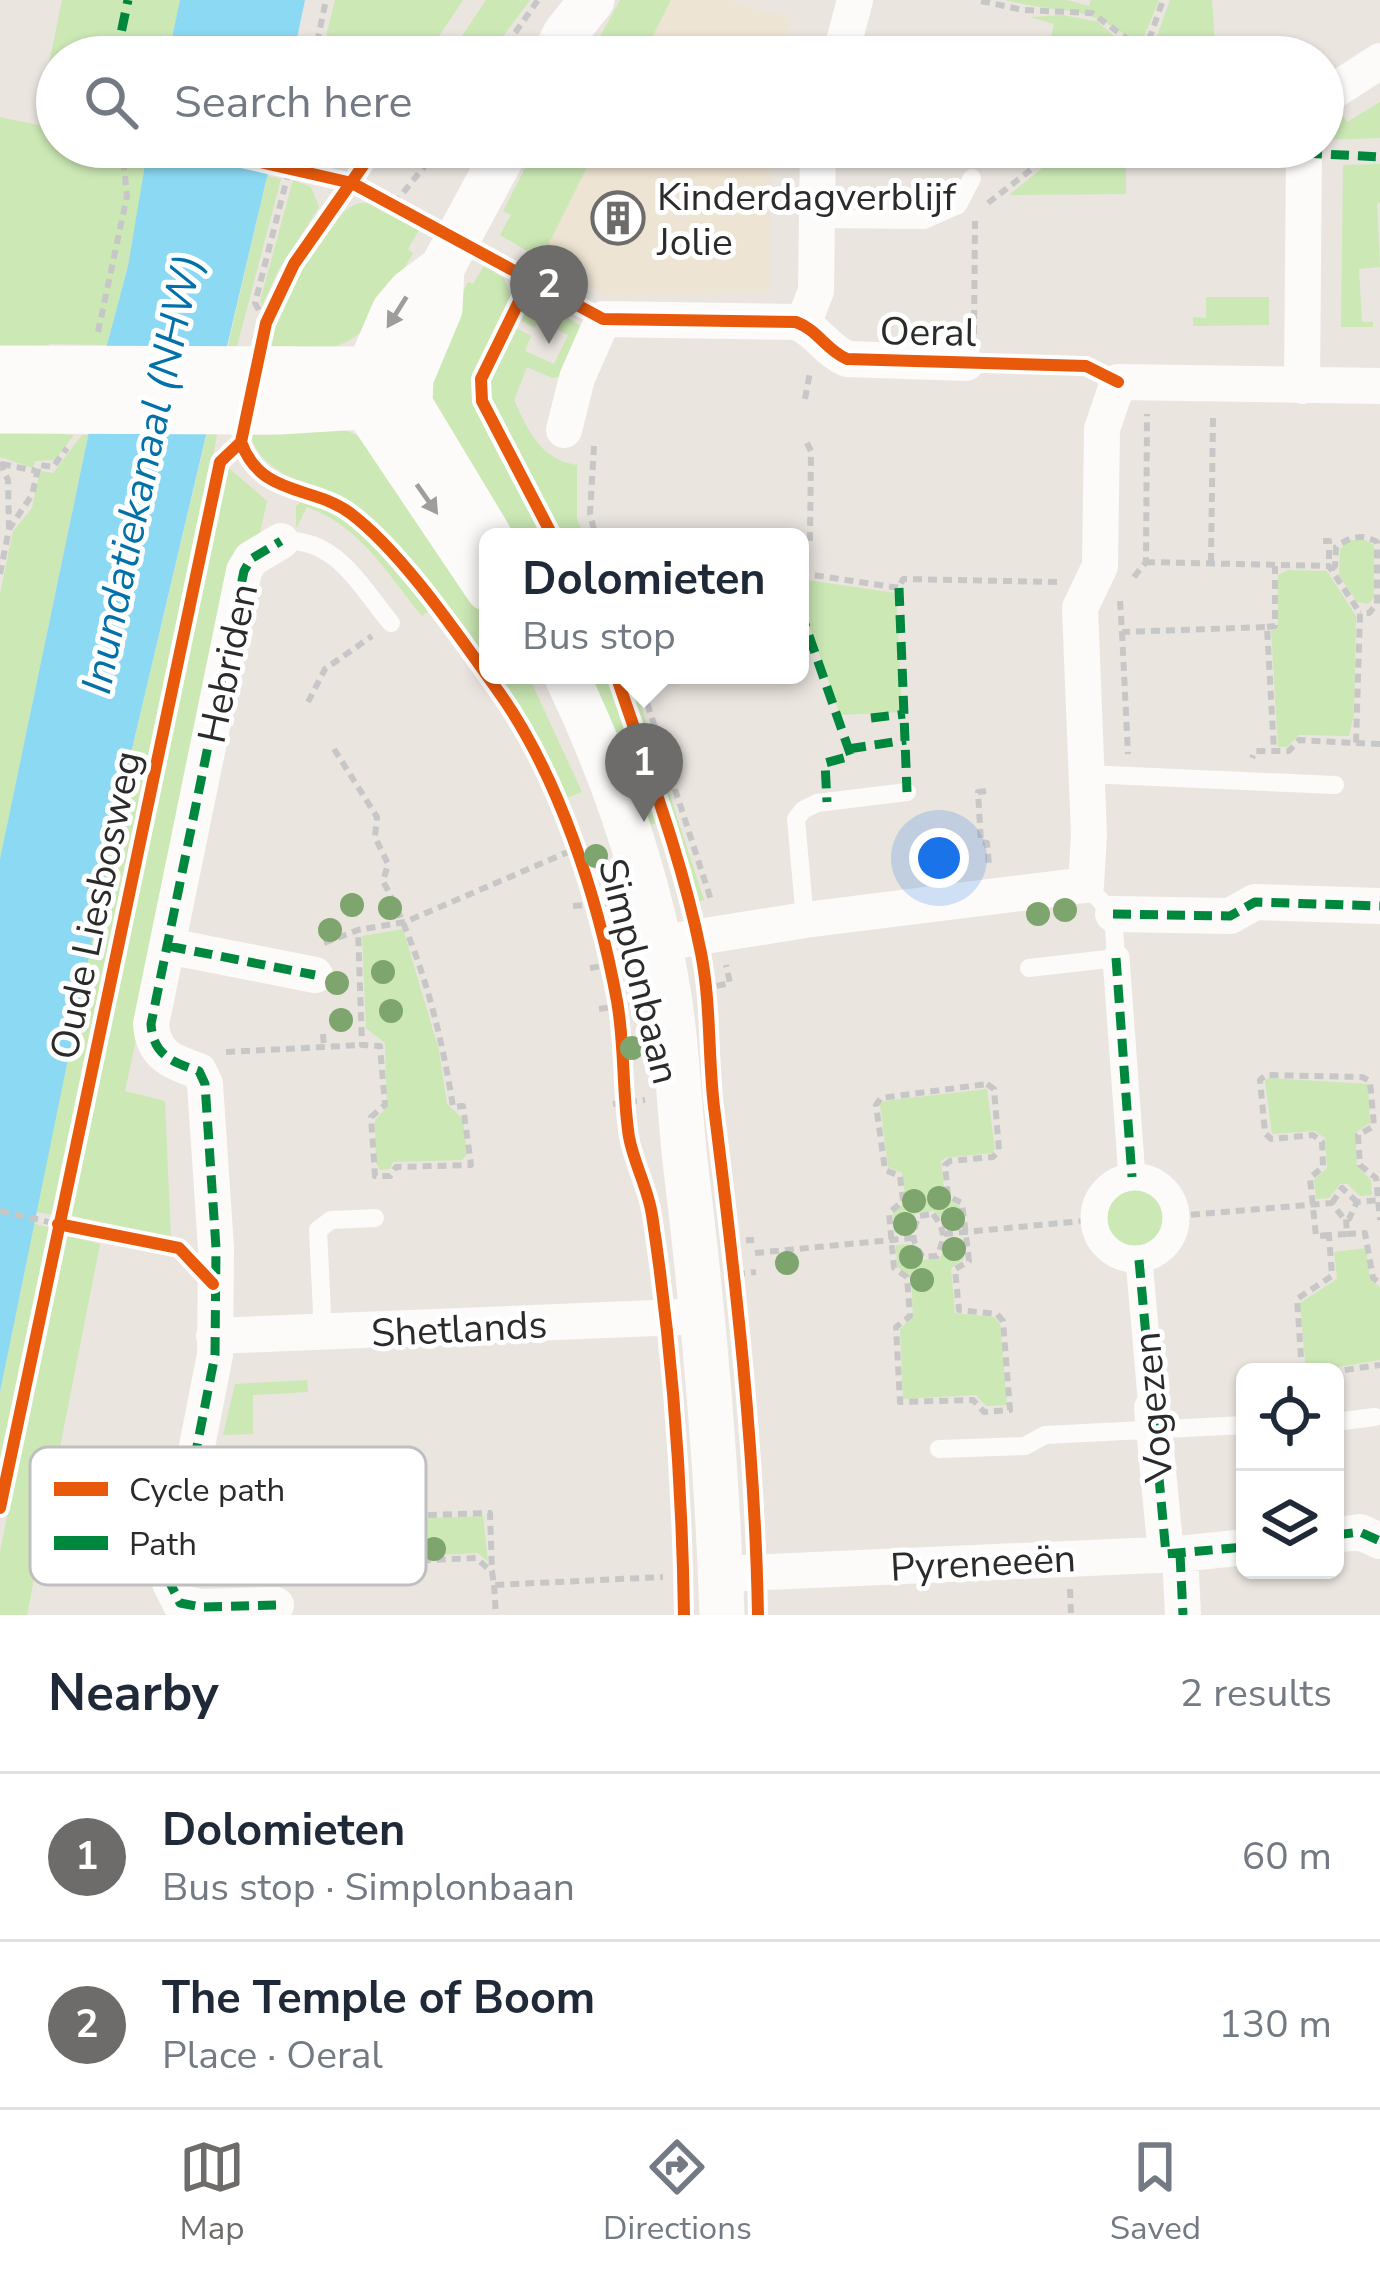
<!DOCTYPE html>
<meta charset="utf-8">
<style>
:root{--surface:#fff;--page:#f2f2f3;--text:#1f2937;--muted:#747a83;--line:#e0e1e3;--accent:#6e6c6a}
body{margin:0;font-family:"Nunito Sans",sans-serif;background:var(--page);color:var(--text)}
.controls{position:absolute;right:36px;bottom:36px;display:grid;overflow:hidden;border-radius:18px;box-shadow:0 3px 9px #0004}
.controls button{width:108px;height:108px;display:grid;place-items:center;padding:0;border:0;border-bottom:3px solid var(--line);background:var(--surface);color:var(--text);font:60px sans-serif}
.you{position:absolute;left:939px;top:858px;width:42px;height:42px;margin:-30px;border:9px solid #fff;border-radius:50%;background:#1a73e8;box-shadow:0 0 0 18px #1a73e833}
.badge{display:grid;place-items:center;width:78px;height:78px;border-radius:50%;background:var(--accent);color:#fff;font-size:39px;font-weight:700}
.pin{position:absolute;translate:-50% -99px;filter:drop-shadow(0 3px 6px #0008)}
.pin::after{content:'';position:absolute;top:63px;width:42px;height:36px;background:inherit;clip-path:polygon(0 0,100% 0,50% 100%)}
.popup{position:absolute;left:479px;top:528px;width:330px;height:156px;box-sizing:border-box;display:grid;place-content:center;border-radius:18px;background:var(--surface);filter:drop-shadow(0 3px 9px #0005);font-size:39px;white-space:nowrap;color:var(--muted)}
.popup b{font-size:45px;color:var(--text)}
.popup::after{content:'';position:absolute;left:50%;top:100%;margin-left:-24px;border:24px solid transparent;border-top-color:var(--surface)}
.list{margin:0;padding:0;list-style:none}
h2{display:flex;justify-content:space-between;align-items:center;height:156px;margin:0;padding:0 48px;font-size:51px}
h2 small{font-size:39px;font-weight:400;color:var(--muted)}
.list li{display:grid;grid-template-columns:78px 1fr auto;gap:36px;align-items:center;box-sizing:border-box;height:168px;padding:0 48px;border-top:3px solid var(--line)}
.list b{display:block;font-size:45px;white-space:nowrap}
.list p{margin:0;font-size:39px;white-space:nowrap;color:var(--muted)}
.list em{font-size:39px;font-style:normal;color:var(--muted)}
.icon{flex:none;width:66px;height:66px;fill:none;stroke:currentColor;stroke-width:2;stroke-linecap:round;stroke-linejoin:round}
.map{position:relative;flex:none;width:1380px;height:1615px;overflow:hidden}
.search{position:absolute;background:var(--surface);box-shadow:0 3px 9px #0004;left:36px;right:36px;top:36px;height:132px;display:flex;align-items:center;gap:30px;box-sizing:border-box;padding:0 42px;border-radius:66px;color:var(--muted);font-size:45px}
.sheet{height:492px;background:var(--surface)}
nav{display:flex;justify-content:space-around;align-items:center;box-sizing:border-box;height:168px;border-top:3px solid var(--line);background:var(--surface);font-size:33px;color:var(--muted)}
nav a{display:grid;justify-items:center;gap:6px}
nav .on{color:var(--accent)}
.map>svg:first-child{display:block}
</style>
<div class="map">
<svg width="1380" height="1615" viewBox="0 0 1380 1615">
<rect width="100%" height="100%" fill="#eae5df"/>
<path fill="#eee4d3" d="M666,0H726L791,19L782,57H637Z
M592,147H770V294L604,295L537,258Z"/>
<path fill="#cbe8b5" d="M62,0H180L168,57H57V91L44,88Z
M335,0H463L425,57H321Z
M486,0H530L488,57H448Z
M620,0H671L642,57H589Z
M1005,0H1067L1089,6L1091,0H1159L1140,46C1081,0 1072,17 1005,0Z
M1170,0H1212L1216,57L1157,55L1153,47Z
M1063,15L1098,22L1135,54L1046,57L1054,24L1030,17Z
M1380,102V138L1323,140V114L1335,104L1347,122Z
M0,117L57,129V147L148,149L128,266L107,345L49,344L48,351L0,350Z
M536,147H597L541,259L500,235L511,215L503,211Z
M1068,147H1126V194L1009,195Z
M1380,164V202L1377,203L1380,267L1359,269L1362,322H1373V327H1341L1343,165Z
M267,176L281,179L237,346H228Z
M293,180L311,187L319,207L278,271L262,306L260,301Z
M359,203H369L420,228L408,249L413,253C377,314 373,348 294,354L293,346H270C281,305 318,219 359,203Z
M484,266L504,278L512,298C506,325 486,349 477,376C464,416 528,501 549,537H509L431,402V358L468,282L473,284Z
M1206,297H1269V325L1193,326V317L1206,318Z
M545,302L582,327L562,376L552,378L527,367L514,400C528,431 541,460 577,465V519L585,537H564L488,402V381L514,327L531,336L525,351L554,364L568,335L539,321L535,328L518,319L531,303Z
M275,428L345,430L363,438L488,605V671L363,516C332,493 257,475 251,435H274Z
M0,429L74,435L55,460L35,461L33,468L0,457Z
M208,429H218L198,539L53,1215L36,1212L127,770Z
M82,435H88L0,859V594L13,531L32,508L40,471L53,473Z
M224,469H230L267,501L258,541L234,576L125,1091L165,1101L171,1240L66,1214Z
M305,499L352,521L429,611L422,616C387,574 362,527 307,507L296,528V506Z
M1350,540H1365L1374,545V598L1368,604L1357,602L1339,575L1340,549Z
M1288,570L1327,571L1356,616L1354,714L1349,736L1299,735L1287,747H1278L1271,630L1278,629V575Z
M800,579L896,593L902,712L840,715L800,599Z
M491,675H528L582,792L562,800L527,730Z
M584,675H610L660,822L650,825Z
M622,675H631L704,900L696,902L686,861Z
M403,929L439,1050L447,1104L463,1119L467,1154L462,1160L393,1162L390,1169L380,1170L376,1163L375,1120L387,1107L385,1043L366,1028L362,936Z
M1269,1078L1368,1084L1370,1123L1355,1133L1357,1166L1371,1180L1372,1195L1360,1196L1348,1184H1340L1329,1198L1316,1199L1314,1180L1327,1168L1325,1138L1315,1131L1272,1134L1265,1081Z
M987,1089L995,1149L992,1153L945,1158L941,1161L945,1198L960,1206L961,1226L948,1227L935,1211L916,1213L907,1232L895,1233L893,1213L906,1202L902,1173L888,1167L880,1105L883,1101Z
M1107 1219a29 29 0 1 1 58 0a29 29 0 1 1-58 0Z
M33,1223L51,1228L0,1464V1392Z
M63,1235L100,1244L27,1615H0V1552Z
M962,1239L964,1259L951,1268L955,1313L994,1317L1000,1323L1007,1405L986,1406L976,1395L903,1399L900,1329L913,1316L911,1276L897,1267L896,1245L909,1244L921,1260L940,1259L948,1240Z
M1366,1248L1370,1280L1380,1287V1360L1306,1372L1300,1303L1337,1279L1334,1252Z
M307,1380L308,1392L253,1395V1434L223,1435L235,1384Z
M483,1516L488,1562L478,1553L403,1557L402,1523L405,1519Z"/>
<path fill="#8cd9f3" d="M180,0H305L293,57H168Z
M148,147H274L127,770L0,1392V859L107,345L128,266Z"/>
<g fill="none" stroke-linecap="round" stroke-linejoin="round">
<path stroke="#c8c7c7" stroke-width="6" stroke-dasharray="9 6" stroke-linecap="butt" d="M981,1L1023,10L1092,13L1152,57
M1144,54L1163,0
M314,57L326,0
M498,57L538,0
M988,203L1060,147
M394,204L440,147
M266,323L255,303L295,147
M98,332L127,196L122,147
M974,334L975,221
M805,399L810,372
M594,446L590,514L596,537
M0,462L8,480L9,528
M2,464L36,471
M1323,541H1329V566
M800,552L810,541L811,451L806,441
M1146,562L1329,566L1360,613L1356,743L1299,740L1289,751H1255L1252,758
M1211,562L1213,416
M1332,569L1335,566L1336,547C1350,537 1361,533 1377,542V604L1369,613H1360
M800,573L899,588L903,579L1059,582
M0,574L9,529L32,495L39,465L53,467L67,448
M1134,577L1146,562L1147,414
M1120,601L1122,632L1267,627L1274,751
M1267,627L1275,626V566
M1122,632L1128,754
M638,675L711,900
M308,702L325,669L372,636
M1356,743L1380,744
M334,749L377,817L375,837L388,864L383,881C420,950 441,1029 453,1107L463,1106L471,1165L396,1167L390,1176H375L371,1117L385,1105L380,1046L362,1045L358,930
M986,791L978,792L981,842L987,843L989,864
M573,906L611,903
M324,943L358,930L405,922L575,849
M590,968L609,965
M702,989L730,983L726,965
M599,1009L631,1004
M323,1034L324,1047
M226,1052L362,1045
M987,1084L994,1089L999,1150L993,1157L950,1161L945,1165L948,1196L962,1203L969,1261L955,1269L959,1310L997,1314L1003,1321L1010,1410L984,1412L973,1400L900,1402L896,1327L910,1316L907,1277L894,1268L889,1213L903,1201L900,1176L885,1170L876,1105L881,1098Z
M613,1104L645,1100
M1332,1203L1342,1188L1357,1202
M0,1211L58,1224
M933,1214C946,1231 945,1238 937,1256L923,1257C911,1241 911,1234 919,1216Z
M1176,1216L1332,1203L1344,1219H1349L1357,1202L1380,1200
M944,1234L1093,1220
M1347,1234L1365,1233L1373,1278L1380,1283
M1329,1235L1316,1236L1310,1178L1323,1167L1322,1142L1313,1135L1271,1139L1265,1133L1260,1080L1266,1075L1362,1077L1370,1081L1374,1126L1358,1135L1360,1165L1376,1178L1380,1220
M731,1241L754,1240
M755,1253L912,1238
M736,1274L756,1272
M1302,1372L1297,1299L1332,1276L1329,1235L1347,1234L1346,1218
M1330,1372L1380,1365
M399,1561L398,1516L490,1513L492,1572
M294,1583L313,1565L476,1558L492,1572L494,1585L663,1577
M494,1585L496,1615
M1070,1589L1071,1615"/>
<path stroke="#fcfbfa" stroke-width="18" d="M816,219L924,220L958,205L972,178
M281,541C335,536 360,586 391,623
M1087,774L1335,785
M805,920L796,819L803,810L817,803L907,792
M1029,968L1116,958L1113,914L1086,885
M323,1334L318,1230L331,1220L375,1218
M1335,1422L1375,1417
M939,1449L1025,1446L1045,1435L1245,1425"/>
<path stroke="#fcfbfa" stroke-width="27" d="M1116,958L1132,1177
M1094 1218a41 41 0 1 1 82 0a41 41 0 1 1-82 0Z
M1139,1260L1152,1408"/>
<path stroke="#fcfbfa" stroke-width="36" d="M840,57L855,0
M1323,98L1380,61
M803,324L816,291L818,147
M1302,386L1304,147
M564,430L577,378L603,319L796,322C818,330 826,350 847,359L966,363
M1113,914L1230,916L1255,902L1380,906
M168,946L315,975
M637,947L805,920L1086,885L1089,835L1080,608L1100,566L1102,429L1118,382L1380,386
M214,1336L704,1316
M1152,1408L1166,1554
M1335,1535L1360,1532L1380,1541
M1180,1554L1183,1615
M721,1574L1180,1554L1245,1547
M276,1605L201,1607L180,1603L170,1583L215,1355L216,1248L205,1084L199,1071C172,1062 153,1055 151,1024L244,571L251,559L281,541"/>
<path stroke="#fcfbfa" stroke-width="45" d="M554,57L565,34L592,0
M442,268L410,292L394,311L369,369L367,409L488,589
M0,368L369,369L411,378
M410,404L411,378L440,309L442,268L507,147
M410,404L490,537
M0,411L279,412L410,404
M566,675C615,777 651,884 669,996C678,1053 679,1111 686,1169C704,1317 717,1466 722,1615"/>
<path stroke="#00873e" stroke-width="9" stroke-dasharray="18 9" stroke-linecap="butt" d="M116,57L128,0
M1304,153L1380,157
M899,588L907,792
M800,610L851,756L825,763L827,802
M871,718L905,714
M848,749L906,740
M1113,914L1230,916L1255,902L1380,906
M168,946L315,975
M1116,958L1132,1177
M1139,1260L1166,1554L1245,1547
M1335,1535L1360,1532L1380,1541
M1180,1554L1183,1615
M276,1605L201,1607L180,1603L170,1583L215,1355L216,1248L205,1084L199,1071C172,1062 153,1055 151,1024L244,571L251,559L281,541"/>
<g stroke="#fff" stroke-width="20">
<path id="cycleway" d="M194,147L352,183L603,319L796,322C818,330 826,350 847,359L1086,366L1118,382
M529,281L481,379L482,401L553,537
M241,442C261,497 312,485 350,513C402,552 458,635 496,688C558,773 598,898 617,1001C625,1045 622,1092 629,1137C634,1164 648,1188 652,1215C672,1347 682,1482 684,1615
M616,675C647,767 682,858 701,953C711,1004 708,1056 714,1107C735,1275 755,1446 758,1615
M58,1224L179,1248L213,1284
M0,1508L220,462L241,442L266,323L294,264L376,147"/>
</g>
<use href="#cycleway" stroke="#e8590c" stroke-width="12"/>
</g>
<g fill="#7ea56e">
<circle cx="596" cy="856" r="12"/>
<circle cx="352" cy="905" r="12"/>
<circle cx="390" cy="908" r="12"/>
<circle cx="1065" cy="910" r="12"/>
<circle cx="1038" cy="914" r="12"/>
<circle cx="330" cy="930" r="12"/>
<circle cx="383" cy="972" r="12"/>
<circle cx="337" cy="983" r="12"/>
<circle cx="391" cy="1011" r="12"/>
<circle cx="341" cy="1020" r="12"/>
<circle cx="632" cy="1048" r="12"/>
<circle cx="939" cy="1198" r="12"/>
<circle cx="914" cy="1201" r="12"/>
<circle cx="953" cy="1219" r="12"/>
<circle cx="905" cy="1224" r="12"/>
<circle cx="954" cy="1249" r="12"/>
<circle cx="911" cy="1257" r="12"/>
<circle cx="787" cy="1263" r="12"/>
<circle cx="922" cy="1280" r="12"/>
<circle cx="410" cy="1548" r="12"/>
<circle cx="434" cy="1549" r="12"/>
</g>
<defs><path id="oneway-solid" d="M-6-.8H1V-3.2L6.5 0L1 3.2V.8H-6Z" transform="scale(3)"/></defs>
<g fill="#9e9d9d">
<use href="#oneway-solid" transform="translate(397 312) rotate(122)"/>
<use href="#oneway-solid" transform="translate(427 499) rotate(55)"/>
</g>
<defs>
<g id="building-ring" transform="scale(2.7)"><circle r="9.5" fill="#fff" stroke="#6e6c6a" stroke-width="1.5"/><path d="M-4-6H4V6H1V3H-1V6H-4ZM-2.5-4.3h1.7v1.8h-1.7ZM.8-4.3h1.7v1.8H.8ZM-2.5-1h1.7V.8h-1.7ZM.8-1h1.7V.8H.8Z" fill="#6e6c6a"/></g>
</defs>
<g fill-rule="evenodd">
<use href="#building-ring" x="618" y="218"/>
</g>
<g text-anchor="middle" stroke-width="10" stroke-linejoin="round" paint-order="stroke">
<g font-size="39" fill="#2b2b2b" stroke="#fff" text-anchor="start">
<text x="657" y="210">Kinderdagverblijf<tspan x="657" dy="45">Jolie</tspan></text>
</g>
<g font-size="39" fill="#2b2b2b" stroke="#fff">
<text transform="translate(928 331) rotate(1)" y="14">Oeral</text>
<text transform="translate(227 663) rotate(-78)" y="14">Hebriden</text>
<text transform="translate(95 905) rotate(-78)" y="14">Oude Liesbosweg</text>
<text transform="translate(640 971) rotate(76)" y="14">Simplonbaan</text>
<text transform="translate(459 1328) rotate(-3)" y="14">Shetlands</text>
<text transform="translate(1152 1407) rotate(-95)" y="14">Vogezen</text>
<text transform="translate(983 1562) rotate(-3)" y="14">Pyreneeën</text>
</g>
<g font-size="42" font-style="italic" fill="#0071a9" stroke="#fff">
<text transform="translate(141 474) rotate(-78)" y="15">Inundatiekanaal (NHW)</text>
</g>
</g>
<rect x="30" y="1447" width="396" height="138" rx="18" fill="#fff" stroke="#bfbfbf" stroke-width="3"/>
<rect x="54" y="1482" width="54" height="14" fill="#e8590c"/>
<rect x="54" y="1536" width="54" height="14" fill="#00873e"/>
<g font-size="33" fill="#2b2b2b">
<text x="129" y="1501">Cycle path</text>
<text x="129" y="1555">Path</text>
</g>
</svg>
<div class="controls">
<button><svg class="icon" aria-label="locate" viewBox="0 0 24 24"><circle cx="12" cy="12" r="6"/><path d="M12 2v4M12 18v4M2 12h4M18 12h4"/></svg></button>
<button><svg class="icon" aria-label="layers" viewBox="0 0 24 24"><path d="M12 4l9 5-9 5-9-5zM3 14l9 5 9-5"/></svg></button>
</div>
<div class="you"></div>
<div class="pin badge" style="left:644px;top:822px">1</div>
<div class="popup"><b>Dolomieten</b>Bus stop</div>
<div class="pin badge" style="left:549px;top:344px">2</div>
<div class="search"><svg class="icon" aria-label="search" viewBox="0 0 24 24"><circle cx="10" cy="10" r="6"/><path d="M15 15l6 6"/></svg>Search here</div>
</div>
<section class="sheet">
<h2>Nearby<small>2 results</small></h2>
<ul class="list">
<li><span class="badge">1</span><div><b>Dolomieten</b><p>Bus stop · Simplonbaan</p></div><em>60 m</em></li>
<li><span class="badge">2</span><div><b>The Temple of Boom</b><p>Place · Oeral</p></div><em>130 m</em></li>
</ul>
</section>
<nav>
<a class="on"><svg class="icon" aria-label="map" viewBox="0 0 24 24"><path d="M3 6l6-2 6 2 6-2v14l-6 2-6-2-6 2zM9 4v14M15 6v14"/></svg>Map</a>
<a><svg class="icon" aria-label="directions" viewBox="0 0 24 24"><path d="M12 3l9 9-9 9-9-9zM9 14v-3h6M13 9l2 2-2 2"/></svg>Directions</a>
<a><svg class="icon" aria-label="saved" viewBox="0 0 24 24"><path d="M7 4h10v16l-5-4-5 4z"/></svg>Saved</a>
</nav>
